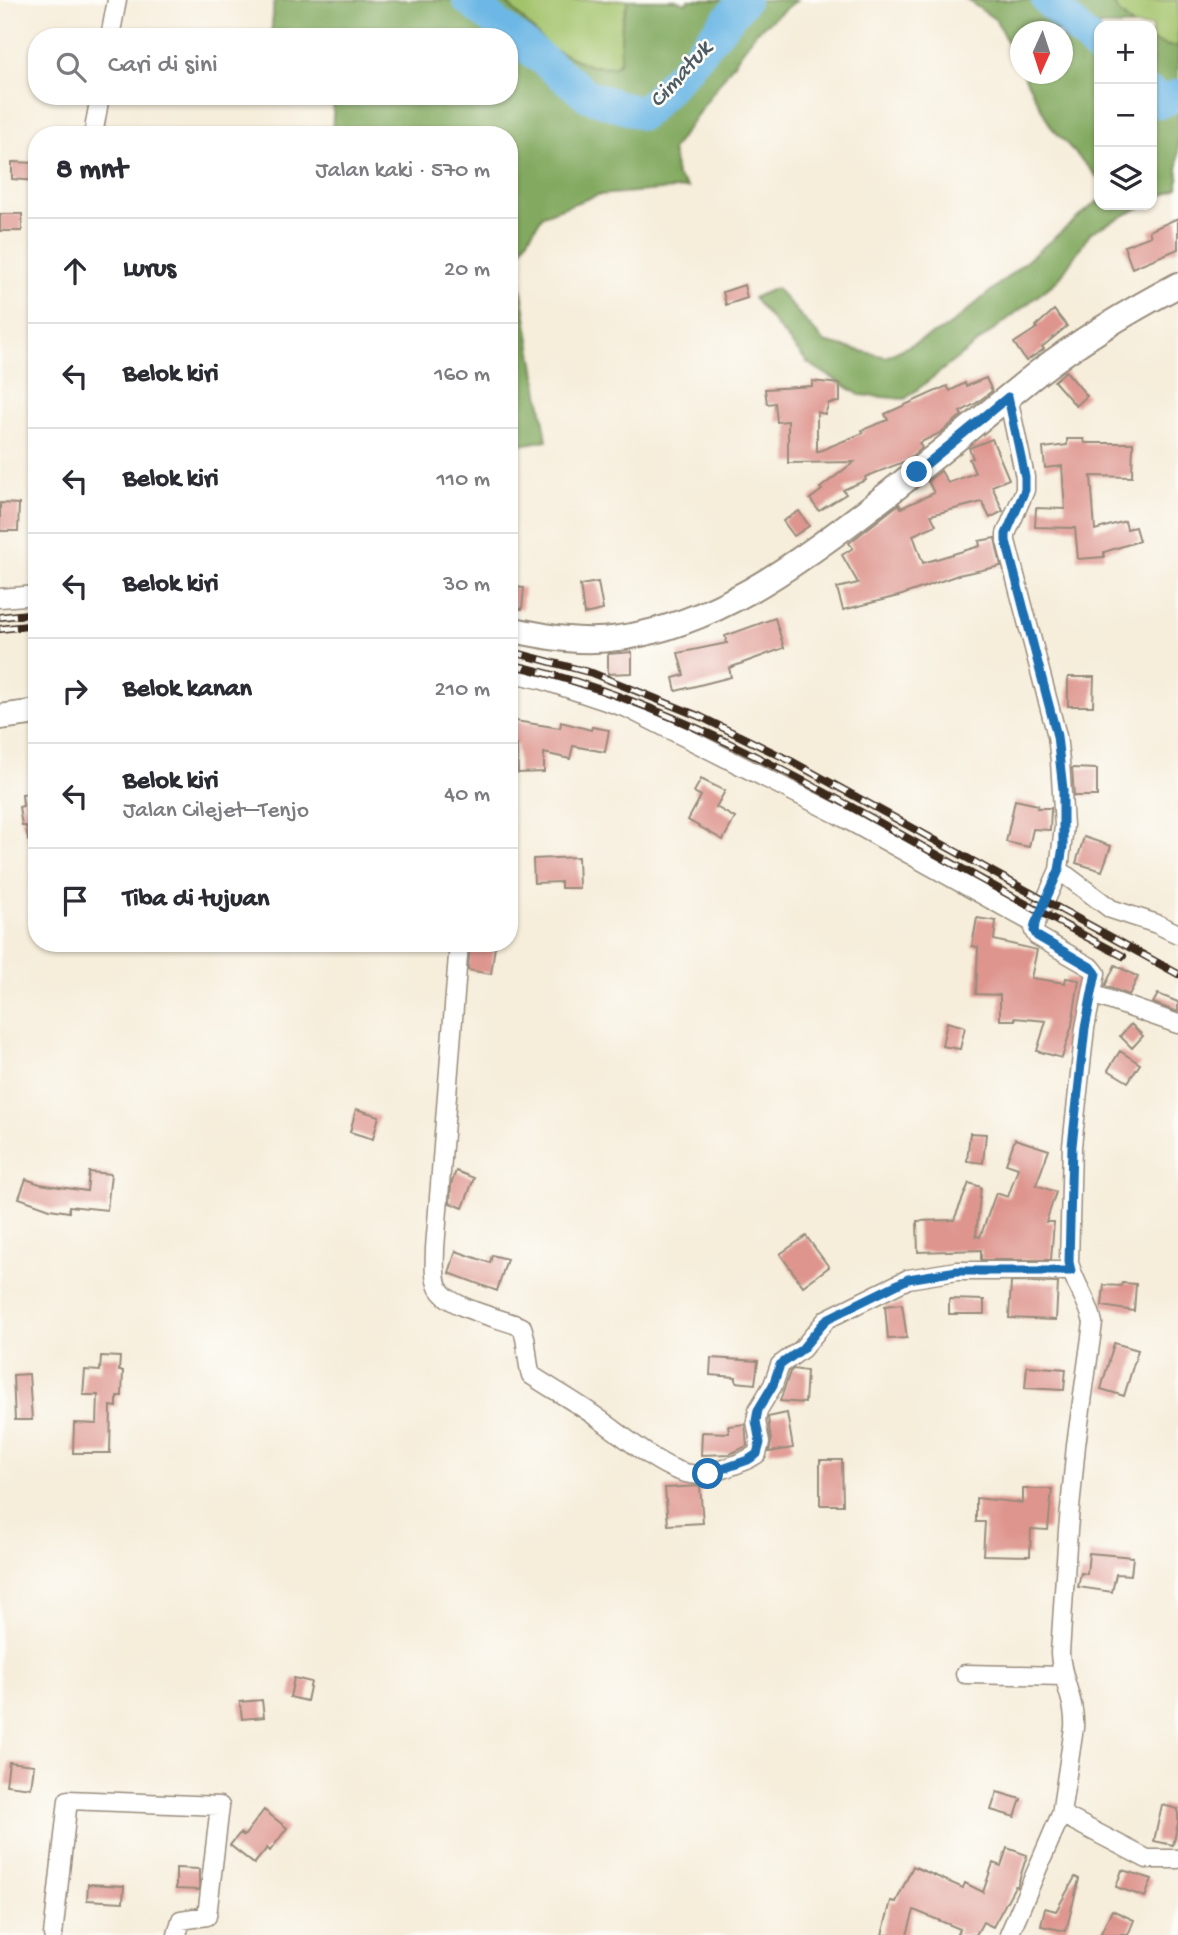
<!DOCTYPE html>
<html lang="id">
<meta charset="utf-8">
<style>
:root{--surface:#fff;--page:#f7f7f7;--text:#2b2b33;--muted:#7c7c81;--line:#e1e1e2}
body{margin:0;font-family:"Gochi Hand",sans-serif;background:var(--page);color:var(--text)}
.controls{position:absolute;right:21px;top:21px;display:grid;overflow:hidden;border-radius:14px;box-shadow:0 2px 5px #0004}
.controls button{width:63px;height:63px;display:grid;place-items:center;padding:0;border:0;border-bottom:2px solid var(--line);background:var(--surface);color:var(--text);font:35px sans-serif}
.compass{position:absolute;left:1010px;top:21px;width:63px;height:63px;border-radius:50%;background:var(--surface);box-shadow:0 2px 5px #0004;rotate:183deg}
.stop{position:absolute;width:21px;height:21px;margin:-16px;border:5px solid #1f6fb2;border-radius:50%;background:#fff}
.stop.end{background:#1f6fb2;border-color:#fff;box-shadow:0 2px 7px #0008}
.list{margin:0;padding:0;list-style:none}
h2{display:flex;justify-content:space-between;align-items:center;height:91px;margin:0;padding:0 28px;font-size:30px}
h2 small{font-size:23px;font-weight:400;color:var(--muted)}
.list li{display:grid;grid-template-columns:46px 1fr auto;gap:21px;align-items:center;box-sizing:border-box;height:105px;padding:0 28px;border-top:2px solid var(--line)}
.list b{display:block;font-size:26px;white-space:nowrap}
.list p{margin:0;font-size:23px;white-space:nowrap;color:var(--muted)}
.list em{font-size:23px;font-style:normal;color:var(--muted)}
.icon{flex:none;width:38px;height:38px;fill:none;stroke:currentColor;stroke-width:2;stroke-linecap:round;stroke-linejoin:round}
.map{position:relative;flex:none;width:1178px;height:1935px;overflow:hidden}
.search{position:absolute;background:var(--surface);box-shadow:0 2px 5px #0004;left:28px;top:28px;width:490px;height:77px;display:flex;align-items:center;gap:18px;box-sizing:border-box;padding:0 24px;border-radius:28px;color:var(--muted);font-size:26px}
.panel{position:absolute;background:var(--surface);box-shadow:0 2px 5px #0004;left:28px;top:126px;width:490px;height:826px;border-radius:28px}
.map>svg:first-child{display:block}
</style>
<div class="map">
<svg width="1178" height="1935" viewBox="0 0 1178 1935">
<rect width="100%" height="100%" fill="#fdfcf7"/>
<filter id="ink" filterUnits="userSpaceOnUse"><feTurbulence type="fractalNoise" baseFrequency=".0143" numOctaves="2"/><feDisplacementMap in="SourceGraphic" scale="14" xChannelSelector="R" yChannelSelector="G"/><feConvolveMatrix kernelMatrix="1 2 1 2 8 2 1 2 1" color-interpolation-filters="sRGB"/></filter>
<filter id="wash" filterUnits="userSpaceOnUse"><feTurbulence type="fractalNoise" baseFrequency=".00686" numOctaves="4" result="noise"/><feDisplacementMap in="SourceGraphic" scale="28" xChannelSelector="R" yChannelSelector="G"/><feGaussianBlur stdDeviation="1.57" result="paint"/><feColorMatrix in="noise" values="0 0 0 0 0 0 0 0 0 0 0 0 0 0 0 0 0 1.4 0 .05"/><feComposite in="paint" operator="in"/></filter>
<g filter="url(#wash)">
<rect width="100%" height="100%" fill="#f6edda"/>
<path fill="#a3c36b" stroke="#6f7644" stroke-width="2" d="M504,0H628L622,23L620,61L615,67L590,66L550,48Z
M1111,0H1178V46H1168L1152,41V26H1133L1119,13Z"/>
<path fill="#82a95f" stroke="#5e6a3e" stroke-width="2" d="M274,0H504L550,48L590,66L615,67L620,61L622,23L628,0H676L686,3L688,0H797L756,32L672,150L676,175L688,188L597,195L543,215L516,258L547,440L509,447V135H332L334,96H509V37H271Z
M967,0H1111L1119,13L1133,26H1099V179L1051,127L1023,74H1062V32H1020V68L996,20Z
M1152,41L1168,46H1178V188L1152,201Z
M1099,200V205H1145L1091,232L1058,280L905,399L860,395L808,363L753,298L776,288L824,342L886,357L948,327Z"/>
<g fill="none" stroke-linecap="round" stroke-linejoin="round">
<path stroke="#6cb7e5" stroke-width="32" d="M468,0L588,96L643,114L689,65L744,0
M1047,0L1099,50
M1152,94L1161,102L1178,95"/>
</g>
<g id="blocks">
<path fill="#de958e" d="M12,162L37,163V181L12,179Z
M0,214H22V231H0Z
M1178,218V249L1132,268L1124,246L1151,236L1149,231Z
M744,285L747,298L726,305L723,292Z
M1054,310L1067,326L1042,347L1044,349L1026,361L1014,343L1037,328L1036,326Z
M1066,371L1087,396L1076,406L1054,381Z
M986,378L992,391L975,404L960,412L962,415L940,433L919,443L922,448L906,461L865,477L866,480L843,490L846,494L819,511L810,499L822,490L820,488L854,462L788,463V421L777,422L775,403L767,404L765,389L812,386V381L840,384V402L829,403L825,414L817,412V452L863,433L862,430L888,420L885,414L947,386L950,391L965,383L966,386Z
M992,439L1009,479L992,486L1003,511L990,518L982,502L931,515L936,525L913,535L923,563L980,546L979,541L995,538L1001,566L958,575L902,595L843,610L837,588L858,583L842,555L853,548L849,543L899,504L901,508L934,493L928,481L941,471L948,483L975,473L969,459L973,458L969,448Z
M1067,439H1084L1085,443H1133L1132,477L1091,476L1095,530L1125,521L1127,529L1135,527L1139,541L1104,552V557L1078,559L1075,528L1035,527L1036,508L1065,509L1062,466L1045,468L1043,448L1067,445Z
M0,503L19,504L18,531H0Z
M799,511L809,526L794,536L783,521Z
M598,582L603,610L584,614L580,585Z
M509,586L524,588L522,609H509Z
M775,618L784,648L729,668L731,677L676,691L673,678L684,675L678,653L727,643L725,636Z
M632,652V673L608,674V654Z
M1068,677H1094L1093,706H1068Z
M509,720L560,728L561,722L591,730L592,727L609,730L605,752L573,746L570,759L544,753V772L518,773L517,745L509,744Z
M1072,768L1097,769V796H1074Z
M701,779L725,791L716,807L735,818L723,840L688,820L701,796L694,792Z
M37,793V840L28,841L26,826H22L19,807L23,806L22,794Z
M1015,800L1038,805L1037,808H1051L1050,830L1033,829L1029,847L1006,842Z
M1084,837L1111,846L1102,871L1076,863Z
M578,857L579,888H561V882L534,883L533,859Z
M977,918L996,921L994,940L1037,950L1031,978L1065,983L1066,978L1079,980L1072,1025L1062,1058L1037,1051L1046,1021L1015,1018V1020H1000V995L976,994L978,947L972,946Z
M470,943L495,946L491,974L468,970Z
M1115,965L1138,977L1129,995L1105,986Z
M1158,994L1178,1002V1012L1153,1003Z
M947,1022L965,1027L960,1049L942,1046Z
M1131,1024L1143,1036L1132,1048L1120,1036Z
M1120,1051L1140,1064L1128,1082L1108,1070Z
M356,1109L379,1116L373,1139L350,1132Z
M970,1133L986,1134L983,1163L967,1161Z
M1015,1139L1049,1150L1036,1185L1056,1192L1046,1222H1054L1051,1260H981V1250L918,1252L917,1221L954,1220L969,1183L981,1187L976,1236L980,1237L996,1193L1008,1197L1018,1168L1006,1164Z
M456,1171L474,1178L463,1208L450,1203L451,1184Z
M89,1172L111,1174L107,1210L69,1206V1212L50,1209L19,1198L26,1179L40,1184L87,1191Z
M806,1236L829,1267L803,1286L780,1254Z
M456,1251L490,1263L492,1255L507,1259L497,1291L449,1273Z
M1011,1282L1058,1283L1056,1320L1009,1318Z
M1122,1283L1136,1284L1134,1311L1102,1306L1104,1285L1121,1286Z
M949,1299L984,1300V1314H949Z
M902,1304L907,1338L888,1339L885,1306Z
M1114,1343L1138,1350L1124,1396L1101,1389Z
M101,1356L120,1357L119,1371H123L122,1396H117V1407L111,1406L110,1453H73L74,1423L97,1424L98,1395H83L85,1370L100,1371Z
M711,1358L758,1361L755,1384L736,1382V1377L710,1375Z
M1027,1366L1066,1369L1064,1390L1025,1388Z
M793,1369L807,1371L805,1403L780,1401L790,1372Z
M29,1374L32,1420H15L13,1375Z
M787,1413L793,1448L769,1452L771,1442L768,1417Z
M745,1424L747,1446L730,1454L701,1455L702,1432L729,1433L728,1426Z
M820,1460H842L843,1505H820Z
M700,1486L703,1523L668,1525L665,1488Z
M1023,1489H1052L1048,1530L1031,1529L1030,1556L983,1555L985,1522H976V1498L1023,1503Z
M1089,1553L1133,1557L1131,1575L1116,1574L1112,1592L1078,1587L1081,1573L1087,1574Z
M294,1678L311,1682L307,1701L290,1697Z
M262,1700L264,1717L242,1719L240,1702Z
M9,1762L34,1765L31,1788L6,1785Z
M997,1792L1021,1799L1015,1817L991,1810Z
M1162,1805L1178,1809V1823L1173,1845L1154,1841Z
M264,1810L287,1828L270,1851L267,1848L254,1864L230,1845L240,1833L244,1836Z
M1007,1848L1027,1855L1017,1887L1015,1886L993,1927L983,1922L976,1935H956L960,1929L914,1910L907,1935H882L891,1901L896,1902L913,1866L963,1888L965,1883L983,1892L993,1863L1001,1866Z
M176,1868L199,1869V1890L176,1889Z
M1122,1870L1152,1879L1145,1897L1116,1887Z
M1075,1877L1079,1879L1066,1931L1041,1926L1045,1908L1056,1911Z
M88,1884L124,1886L123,1902L87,1900Z
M1112,1910L1134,1920L1128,1935H1100Z"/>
</g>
</g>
<g filter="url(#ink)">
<use href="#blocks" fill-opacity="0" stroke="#988c7c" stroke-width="2"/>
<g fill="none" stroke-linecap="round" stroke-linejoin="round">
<g stroke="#988c7c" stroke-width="21">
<path id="minor" d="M110,37L117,0
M93,135L100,96
M1008,397L1025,477V490L1006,534V541L1057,736L1060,761L1064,826L1059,870L1035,924L1034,931L1037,936L1092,968L1096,973L1085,1028L1072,1146L1069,1262C1074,1284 1089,1301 1093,1323L1076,1445L1068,1530L1060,1653C1061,1679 1076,1701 1074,1728L1061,1814L1009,1935
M0,598L37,595
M509,672L543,680L627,708L839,815L1035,924
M1059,870L1111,909L1157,924L1178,934
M459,943L435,1248C435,1260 433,1275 438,1287C447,1308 501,1318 522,1327C528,1342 526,1359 531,1375C552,1389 574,1401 595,1416C619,1432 663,1471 691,1474C707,1477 743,1463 757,1454L760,1443L756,1421L758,1410L773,1385L780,1365L802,1349L827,1319L908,1279L957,1271H1071
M1092,994L1178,1024
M965,1674L1064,1676
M1061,1814L1147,1859H1178
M53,1935L68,1800L220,1806L207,1916L181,1920L177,1935"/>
</g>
<g stroke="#988c7c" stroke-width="28">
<path id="secondary" d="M509,629C546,637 582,644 619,638C713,625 793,567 866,511C925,466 981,418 1039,372C1083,338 1129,311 1178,285
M0,717L37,712"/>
</g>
<use href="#minor" stroke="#fff" stroke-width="18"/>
<use href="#secondary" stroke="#fff" stroke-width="24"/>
<g stroke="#3b2a1e" stroke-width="8">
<path id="rail" d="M0,617L37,613
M0,629L37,625
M509,651L592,673L701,717L791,761L1178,974
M509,664C641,693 760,756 877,821C959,867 1040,913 1123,956"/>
</g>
<use href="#rail" stroke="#fdfcf7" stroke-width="5" stroke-dasharray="16" stroke-linecap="butt"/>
</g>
</g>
<g fill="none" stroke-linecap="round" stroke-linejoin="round" filter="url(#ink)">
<path stroke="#1f6fb2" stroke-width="9" d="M708,1474L748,1460L757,1454L760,1443L756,1421L758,1410L773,1385L780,1365L802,1349L827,1319L908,1279L957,1271H1071L1069,1262L1072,1146L1085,1028L1096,973L1092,968L1037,936L1034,931L1035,924L1059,870L1063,847V789L1057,736L1006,541V534L1025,490V477L1008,397L917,472"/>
</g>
<g text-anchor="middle" stroke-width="5" stroke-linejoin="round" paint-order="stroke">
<g font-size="24" font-style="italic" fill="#4c5b64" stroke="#fdfcf7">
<text transform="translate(679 73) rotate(-48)" y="8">Cimatuk</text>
</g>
</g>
</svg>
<div class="controls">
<button>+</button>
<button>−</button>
<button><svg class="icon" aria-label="layers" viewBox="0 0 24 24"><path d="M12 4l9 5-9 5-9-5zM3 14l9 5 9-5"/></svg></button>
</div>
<svg class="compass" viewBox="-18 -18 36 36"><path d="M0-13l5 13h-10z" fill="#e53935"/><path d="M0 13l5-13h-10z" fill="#7c7c81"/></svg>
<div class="stop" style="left:708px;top:1474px"></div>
<div class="stop end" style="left:917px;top:472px"></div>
<div class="search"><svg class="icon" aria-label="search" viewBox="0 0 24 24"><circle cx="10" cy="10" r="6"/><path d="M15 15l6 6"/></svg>Cari di sini</div>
<section class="panel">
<h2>8 mnt<small>Jalan kaki · 570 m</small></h2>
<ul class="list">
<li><svg class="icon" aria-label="ahead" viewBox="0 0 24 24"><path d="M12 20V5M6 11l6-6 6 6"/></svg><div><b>Lurus</b></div><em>20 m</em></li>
<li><svg class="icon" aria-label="left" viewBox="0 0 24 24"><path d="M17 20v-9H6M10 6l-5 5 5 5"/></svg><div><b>Belok kiri</b></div><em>160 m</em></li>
<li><svg class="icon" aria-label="left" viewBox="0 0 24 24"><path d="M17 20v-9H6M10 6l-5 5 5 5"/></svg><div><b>Belok kiri</b></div><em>110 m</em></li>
<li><svg class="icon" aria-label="left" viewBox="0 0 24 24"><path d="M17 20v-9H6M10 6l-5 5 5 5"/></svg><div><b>Belok kiri</b></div><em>30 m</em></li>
<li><svg class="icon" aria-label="right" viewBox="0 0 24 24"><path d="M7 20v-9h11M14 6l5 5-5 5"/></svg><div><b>Belok kanan</b></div><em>210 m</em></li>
<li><svg class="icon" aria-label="left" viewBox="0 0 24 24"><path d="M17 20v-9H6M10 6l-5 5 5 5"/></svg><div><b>Belok kiri</b><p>Jalan Cilejet–Tenjo</p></div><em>40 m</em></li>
<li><svg class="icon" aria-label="arrive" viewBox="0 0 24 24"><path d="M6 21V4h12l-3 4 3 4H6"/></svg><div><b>Tiba di tujuan</b></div></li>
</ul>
</section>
</div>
